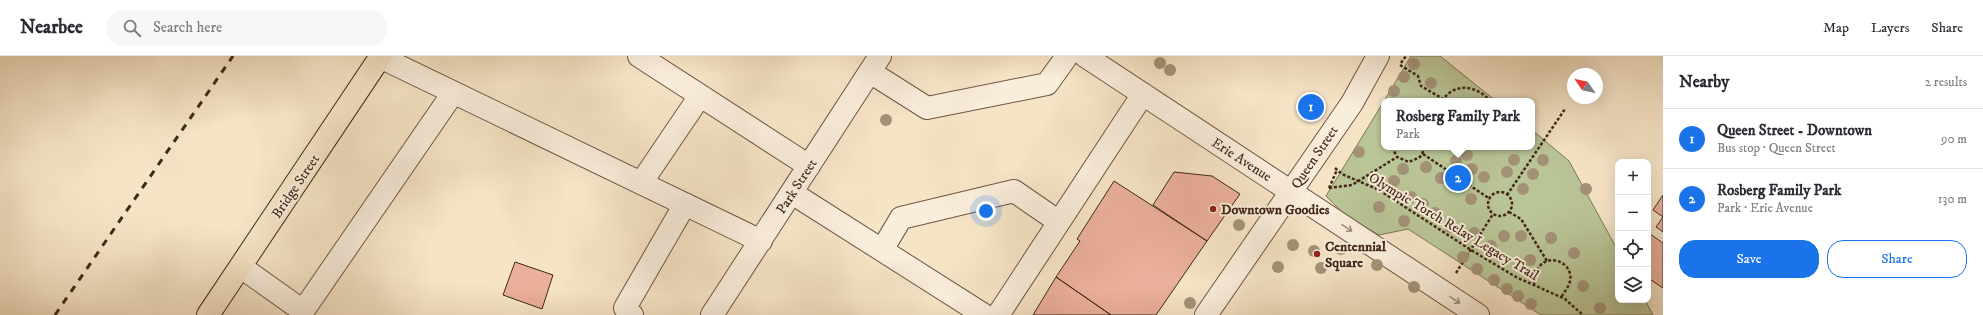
<!DOCTYPE html>
<meta charset="utf-8">
<style>
:root{--surface:#fff;--page:#f7f7f7;--text:#2b2b33;--muted:#7c7c81;--line:#e1e1e2;--accent:#1a73e8}
body{margin:0;font-family:"IM FELL DW Pica",serif;background:var(--page);color:var(--text)}
.controls{position:absolute;right:12px;bottom:12px;display:grid;overflow:hidden;border-radius:8px;box-shadow:0 4px 16px #0002}
.controls button{width:36px;height:36px;display:grid;place-items:center;padding:0;border:0;border-bottom:1px solid var(--line);background:var(--surface);color:var(--text);font:20px sans-serif}
.compass{position:absolute;left:1567px;top:12px;width:36px;height:36px;border-radius:50%;background:var(--surface);box-shadow:0 4px 16px #0002;rotate:304deg}
.you{position:absolute;left:986px;top:155px;width:14px;height:14px;margin:-10px;border:3px solid #fff;border-radius:50%;background:#1a73e8;box-shadow:0 0 0 6px #1a73e833}
.badge{display:grid;place-items:center;width:26px;height:26px;border-radius:50%;background:var(--accent);color:#fff;font-size:13px;font-weight:700}
.pin{position:absolute;translate:-50% -50%;border:2px solid #fff;box-shadow:0 1px 4px #0006}
.popup{position:absolute;left:1381px;top:42px;width:154px;height:52px;box-sizing:border-box;display:grid;place-content:center;border-radius:8px;background:var(--surface);filter:drop-shadow(0 1px 3px #0005);font-size:13px;white-space:nowrap;color:var(--muted)}
.popup b{font-size:15px;color:var(--text)}
.popup::after{content:'';position:absolute;left:50%;top:100%;margin-left:-8px;border:8px solid transparent;border-top-color:var(--surface)}
.list{margin:0;padding:0;list-style:none}
h2{display:flex;justify-content:space-between;align-items:center;height:52px;margin:0;padding:0 16px;font-size:17px}
h2 small{font-size:13px;font-weight:400;color:var(--muted)}
.list li{display:grid;grid-template-columns:26px 1fr auto;gap:12px;align-items:center;box-sizing:border-box;height:60px;padding:0 16px;border-top:1px solid var(--line)}
.list b{display:block;font-size:15px;white-space:nowrap}
.list p{margin:0;font-size:13px;white-space:nowrap;color:var(--muted)}
.list em{font-size:13px;font-style:normal;color:var(--muted)}
.actions{display:flex;gap:8px;padding:12px 16px}
.actions a{flex:1;padding:9px 0;border:1px solid var(--accent);border-radius:16px;text-align:center;font-size:14px;color:var(--accent)}
.actions .main{background:var(--accent);color:#fff}
.icon{flex:none;width:22px;height:22px;fill:none;stroke:currentColor;stroke-width:2;stroke-linecap:round;stroke-linejoin:round}
.map{position:relative;flex:none;width:1663px;height:259px;overflow:hidden}
header{display:flex;align-items:center;gap:24px;box-sizing:border-box;height:56px;padding:0 20px;background:var(--surface);border-bottom:1px solid var(--line)}
header strong{font-size:19px}
nav{display:flex;gap:22px;margin-inline-start:auto;font-size:14px}
.search{width:280px;height:36px;background:var(--page);display:flex;align-items:center;gap:10px;box-sizing:border-box;padding:0 14px;border-radius:16px;color:var(--muted);font-size:15px}
main{display:flex}
aside{flex:1;background:var(--surface)}
.map>svg:first-child{display:block}
</style>
<header>
<strong>Nearbee</strong>
<div class="search"><svg class="icon" aria-label="search" viewBox="0 0 24 24"><circle cx="10" cy="10" r="6"/><path d="M15 15l6 6"/></svg>Search here</div>
<nav><a>Map</a><a>Layers</a><a>Share</a></nav>
</header>
<main>
<div class="map">
<svg width="1663" height="259" viewBox="0 0 1663 259">
<rect width="100%" height="100%" fill="#f6e4c7"/>
<filter id="stains"><feTurbulence type="fractalNoise" baseFrequency=".005" numOctaves="4"/><feColorMatrix values="0 0 0 0 .2 0 0 0 0 .09 0 0 0 0 .02 0 0 0 .5 -.17"/></filter>
<radialGradient id="worn" r=".72"><stop offset=".6" stop-color="#630" stop-opacity="0"/><stop offset="1" stop-color="#630" stop-opacity=".3"/></radialGradient>
<path fill="#bac597" stroke="#7e7658" d="M1411,0H1440L1496,45H1384Z
M1384,45V91H1532V74L1569,105L1618,195V244H1645L1653,259H1541L1408,173L1379,179L1346,160L1326,140Z"/>
<path fill="#ebb09b" stroke="#422718" d="M1174,116L1212,120L1240,138L1207,185L1153,149Z
M1114,125L1207,185L1156,259H1111L1056,221L1080,185L1077,183Z
M1663,139V176L1656,171L1663,161L1653,154Z
M1650,178L1663,187V232L1648,222V181Z
M515,206L553,219L542,253L503,239Z
M1056,221L1111,259H1033Z"/>
<g fill="none" stroke-linecap="round" stroke-linejoin="round">
<g stroke="#6f5644" stroke-width="24">
<path id="minor" d="M639,0L809,110
M1085,0L1478,259
M380,1L761,185
M870,16L927,52L1047,28L1067,0
M641,127L700,40
M792,137L984,259
M882,194L901,162L1014,135L1059,166
M241,211L303,255L453,37
M632,259L625,252L685,148
M712,259L880,0
M998,259L1143,38
M1206,259L1352,47L1378,0"/>
</g>
<g stroke="#422718" stroke-width="24">
<path id="major" d="M208,259L381,0"/>
</g>
<path stroke="#422718" stroke-width="2.5" stroke-dasharray="3 2" stroke-linecap="butt" d="M1401,7L1406,0
M1400,9L1418,20L1421,30L1443,43
M1442,45C1454,26 1477,29 1490,45
M1392,91L1397,101L1409,106L1420,101L1426,91
M1423,98L1490,143
M1335,112L1342,118L1379,134L1471,194L1516,221L1565,243L1583,259
M1329,132L1337,114
M1329,132L1352,129L1397,101
M1488 148a12 12 0 1 1 24 0a12 12 0 1 1-24 0Z
M1507,139L1565,53
M1509,156L1521,163L1547,205
M1456,217L1493,158
M1534,229C1535,224 1536,216 1539,211C1550,196 1574,208 1570,225C1569,231 1564,236 1561,242"/>
<use href="#minor" stroke="#f9eddb" stroke-width="22"/>
<use href="#major" stroke="#f6e4c7" stroke-width="22"/>
<path stroke="#422718" stroke-width="3" stroke-dasharray="7 7" stroke-linecap="butt" d="M55,259L233,0"/>
</g>
<g fill="#a49278">
<circle cx="1160" cy="7" r="6"/>
<circle cx="1414" cy="8" r="6"/>
<circle cx="1170" cy="14" r="6"/>
<circle cx="1404" cy="21" r="6"/>
<circle cx="1431" cy="27" r="6"/>
<circle cx="1394" cy="35" r="6"/>
<circle cx="1318" cy="51" r="6"/>
<circle cx="886" cy="64" r="6"/>
<circle cx="1359" cy="96" r="6"/>
<circle cx="1467" cy="99" r="6"/>
<circle cx="1514" cy="104" r="6"/>
<circle cx="1543" cy="104" r="6"/>
<circle cx="1456" cy="105" r="6"/>
<circle cx="1426" cy="111" r="6"/>
<circle cx="1403" cy="113" r="6"/>
<circle cx="1472" cy="113" r="6"/>
<circle cx="1507" cy="116" r="6"/>
<circle cx="1533" cy="118" r="6"/>
<circle cx="1484" cy="121" r="6"/>
<circle cx="1441" cy="122" r="6"/>
<circle cx="1394" cy="125" r="6"/>
<circle cx="1452" cy="129" r="6"/>
<circle cx="1523" cy="133" r="6"/>
<circle cx="1586" cy="133" r="6"/>
<circle cx="1411" cy="141" r="6"/>
<circle cx="1471" cy="143" r="6"/>
<circle cx="1423" cy="148" r="6"/>
<circle cx="1379" cy="151" r="6"/>
<circle cx="1435" cy="157" r="6"/>
<circle cx="1404" cy="165" r="6"/>
<circle cx="1239" cy="169" r="6"/>
<circle cx="1450" cy="171" r="6"/>
<circle cx="1474" cy="177" r="6"/>
<circle cx="1504" cy="180" r="6"/>
<circle cx="1521" cy="180" r="6"/>
<circle cx="1551" cy="182" r="6"/>
<circle cx="1293" cy="189" r="6"/>
<circle cx="1491" cy="190" r="6"/>
<circle cx="1341" cy="193" r="6"/>
<circle cx="1314" cy="195" r="6"/>
<circle cx="1574" cy="197" r="6"/>
<circle cx="1463" cy="201" r="6"/>
<circle cx="1530" cy="204" r="6"/>
<circle cx="1377" cy="209" r="6"/>
<circle cx="1278" cy="211" r="6"/>
<circle cx="1321" cy="212" r="6"/>
<circle cx="1477" cy="213" r="6"/>
<circle cx="1494" cy="224" r="6"/>
<circle cx="1583" cy="230" r="6"/>
<circle cx="1414" cy="231" r="6"/>
<circle cx="1507" cy="233" r="6"/>
<circle cx="1518" cy="240" r="6"/>
<circle cx="1190" cy="247" r="6"/>
<circle cx="1531" cy="248" r="6"/>
<circle cx="1600" cy="252" r="6"/>
</g>
<defs><path id="oneway-shaft" d="M-6 0H5M1.5-3L5.5 0L1.5 3" fill="none" stroke-width="1.6" stroke-linecap="round" stroke-linejoin="round"/></defs>
<g stroke="#9e8a7a">
<use href="#oneway-shaft" transform="translate(1347 172) rotate(34)"/>
<use href="#oneway-shaft" transform="translate(1455 244) rotate(34)"/>
</g>
<g fill="#8f2418" stroke="#f9eddb" stroke-width="1.5">
<circle cx="1213" cy="153" r="4"/>
<circle cx="1317" cy="198" r="4"/>
</g>
<g text-anchor="middle" stroke-width="4" stroke-linejoin="round" paint-order="stroke">
<g font-size="14" fill="#422718" stroke="#f9eddb">
<text transform="translate(1314 101) rotate(-56)" y="5">Queen Street</text>
<text transform="translate(1242 103) rotate(33)" y="5">Erie Avenue</text>
<text transform="translate(295 130) rotate(-56)" y="5">Bridge Street</text>
<text transform="translate(796 130) rotate(-57)" y="5">Park Street</text>
<text transform="translate(1454 170) rotate(31)" y="5">Olympic Torch Relay Legacy Trail</text>
</g>
<g font-size="14" font-weight="bold" fill="#422718" stroke="#f9eddb" text-anchor="start">
<text x="1221" y="158">Downtown Goodies</text>
<text x="1325" y="195">Centennial<tspan x="1325" dy="16">Square</tspan></text>
</g>
</g>
<rect width="100%" height="100%" filter="url(#stains)"/>
<rect width="100%" height="100%" fill="url(#worn)"/>
</svg>
<div class="controls">
<button>+</button>
<button>−</button>
<button><svg class="icon" aria-label="locate" viewBox="0 0 24 24"><circle cx="12" cy="12" r="6"/><path d="M12 2v4M12 18v4M2 12h4M18 12h4"/></svg></button>
<button><svg class="icon" aria-label="layers" viewBox="0 0 24 24"><path d="M12 4l9 5-9 5-9-5zM3 14l9 5 9-5"/></svg></button>
</div>
<svg class="compass" viewBox="-18 -18 36 36"><path d="M0-13l5 13h-10z" fill="#e53935"/><path d="M0 13l5-13h-10z" fill="#7c7c81"/></svg>
<div class="you"></div>
<div class="pin badge" style="left:1311px;top:51px">1</div>
<div class="pin badge" style="left:1458px;top:122px">2</div>
<div class="popup"><b>Rosberg Family Park</b>Park</div>
</div>
<aside>
<h2>Nearby<small>2 results</small></h2>
<ul class="list">
<li><span class="badge">1</span><div><b>Queen Street - Downtown</b><p>Bus stop · Queen Street</p></div><em>90 m</em></li>
<li><span class="badge">2</span><div><b>Rosberg Family Park</b><p>Park · Erie Avenue</p></div><em>130 m</em></li>
</ul>
<div class="actions"><a class="main">Save</a><a>Share</a></div>
</aside>
</main>
